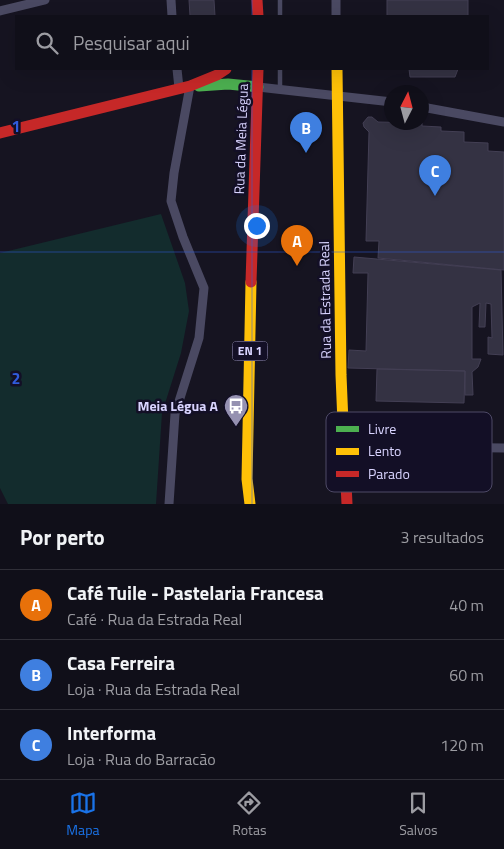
<!DOCTYPE html>
<html lang="pt">
<meta charset="utf-8">
<style>
:root{--surface:#100f19;--page:#191822;--text:#f1f3f6;--muted:#9c9ca2;--line:#302f38;--accent:#1a73e8}
body{margin:0;font-family:"Titillium Web",sans-serif;background:var(--page);color:var(--text)}
.compass{position:absolute;left:384px;top:85px;width:45px;height:45px;border-radius:50%;background:var(--surface);box-shadow:0 5px 20px #0002;rotate:6deg}
.you{position:absolute;left:256px;top:225px;width:18px;height:18px;margin:-12px;border:4px solid #fff;border-radius:50%;background:#1a73e8;box-shadow:0 0 0 8px #1a73e833}
.badge{display:grid;place-items:center;width:32px;height:32px;border-radius:50%;background:var(--accent);color:#fff;font-size:16px;font-weight:700}
.pin{position:absolute;translate:-50% -41px;filter:drop-shadow(0 1px 2px #0008)}
.pin::after{content:'';position:absolute;top:26px;width:18px;height:15px;background:inherit;clip-path:polygon(0 0,100% 0,50% 100%)}
.list{margin:0;padding:0;list-style:none}
h2{display:flex;justify-content:space-between;align-items:center;height:65px;margin:0;padding:0 20px;font-size:21px}
h2 small{font-size:16px;font-weight:400;color:var(--muted)}
.list li{display:grid;grid-template-columns:32px 1fr auto;gap:15px;align-items:center;box-sizing:border-box;height:70px;padding:0 20px;border-top:1px solid var(--line)}
.list b{display:block;font-size:19px;white-space:nowrap}
.list p{margin:0;font-size:16px;white-space:nowrap;color:var(--muted)}
.list em{font-size:16px;font-style:normal;color:var(--muted)}
.icon{flex:none;width:28px;height:28px;fill:none;stroke:currentColor;stroke-width:2;stroke-linecap:round;stroke-linejoin:round}
.map{position:relative;flex:none;width:504px;height:504px;overflow:hidden}
.search{position:absolute;background:var(--surface);box-shadow:0 5px 20px #0002;left:15px;right:15px;top:15px;height:55px;display:flex;align-items:center;gap:12px;box-sizing:border-box;padding:0 18px;border-radius:0px;color:var(--muted);font-size:19px}
.sheet{height:275px;background:var(--surface)}
nav{display:flex;justify-content:space-around;align-items:center;box-sizing:border-box;height:70px;border-top:1px solid var(--line);background:var(--surface);font-size:14px;color:var(--muted)}
nav a{display:grid;justify-items:center;gap:2px}
nav .on{color:var(--accent)}
.map>svg:first-child{display:block}
</style>
<div class="map">
<svg width="504" height="504" viewBox="0 0 504 504">
<rect width="100%" height="100%" fill="#161421"/>
<path fill="#132c2d" d="M161,214L185,283L189,311L181,353L162,413L156,504H8L0,488V253Z"/>
<path fill="#343243" stroke="#433f54" d="M189,0H214L215,16H190Z
M387,0H468V16H387Z
M409,69H458L455,77H410Z
M368,117H372L378,122L422,123V126L441,127V131L464,132V142L488,143V151L504,152V270L378,258L379,241H366L369,132L364,127L363,123Z
M354,257L501,270L503,355L488,354V337L492,338L491,304L486,303L485,327H479L480,303L472,307V359H481L478,367L472,372L473,395H465V371L348,368L349,350L366,351L368,273H353Z
M377,369L465,371L464,403L376,401Z"/>
<g fill="none" stroke-linecap="round" stroke-linejoin="round">
<path stroke="#4a4962" stroke-width="4.5" d="M280,0V16
M280,69V90"/>
<path stroke="#4a4962" stroke-width="9" d="M171,0L172,16
M336,0V16
M0,11L45,0
M177,69L179,88
M258,87L392,102
M422,107L504,122
M345,446L504,448
M169,504L175,414L199,338L204,288L183,237L171,201L174,173L190,86"/>
<path stroke="#4caf50" stroke-width="11" d="M199,86L228,84L258,87"/>
<path stroke="#ffc107" stroke-width="11" d="M337,69L341,375L343,423
M247,479L251,282
M247,479L250,504"/>
<path stroke="#c62828" stroke-width="11" d="M257,0L258,16
M0,133L190,86L217,75L226,69
M251,282L258,69
M343,423L347,504"/>
</g>
<path fill="none" stroke="#305bdc" stroke-width="1" stroke-opacity="0.55" d="M252,0V16M252,69V504M0,252H504"/>
<defs>
<g id="bus-pin" transform="scale(1.25)"><path d="M0 17L-7.5 6A9.5 9.5 0 1 1 7.5 6Z" fill="#9591b1" stroke="#130f26"/><path d="M-5-6H5V4H4V6H2V4H-2V6H-4V4H-5ZM-3.5-4V0h7V-4ZM-3.5 1.2v1.5H-2V1.2ZM2 1.2v1.5H3.5V1.2Z" fill="#fff"/></g>
</defs>
<g fill-rule="evenodd">
<use href="#bus-pin" x="236" y="406"/>
</g>
<g text-anchor="middle" stroke-width="5" stroke-linejoin="round" paint-order="stroke">
<rect fill="#130f26" stroke="#9e99be" stroke-width="1" x="232.5" y="341.5" width="35" height="19" rx="4"/>
<g font-size="12" font-weight="bold" fill="#d9d4ff">
<text x="250" y="355">EN 1</text>
</g>
<g font-size="14" fill="#d9d4ff" stroke="#130f26">
<text transform="translate(241 139) rotate(-88)" y="5">Rua da Meia Légua</text>
<text transform="translate(325 300) rotate(-91)" y="5">Rua da Estrada Real</text>
</g>
<g font-size="14" font-weight="bold" fill="#d9d4ff" stroke="#130f26" text-anchor="end">
<text x="218" y="411">Meia Légua A</text>
</g>
</g>
<rect x="326" y="412" width="166" height="80" rx="8" fill="#130f26" stroke="#4e4a67" stroke-width="1"/>
<rect x="336" y="426" width="23" height="6" fill="#4caf50"/>
<rect x="336" y="448" width="23" height="7" fill="#ffc107"/>
<rect x="336" y="471" width="23" height="6" fill="#c62828"/>
<g font-size="14" fill="#d9d4ff">
<text x="368" y="434">Livre</text>
<text x="368" y="456">Lento</text>
<text x="368" y="479">Parado</text>
</g>
<g font-size="16" text-anchor="middle" font-weight="bold" fill="#305bdc" stroke="#130f26" stroke-width="5" stroke-linejoin="round" paint-order="stroke">
<text x="16" y="132">1</text>
<text x="16" y="384">2</text>
</g>
</svg>
<svg class="compass" viewBox="-18 -18 36 36"><path d="M0-13l5 13h-10z" fill="#e53935"/><path d="M0 13l5-13h-10z" fill="#9c9ca2"/></svg>
<div class="you"></div>
<div class="pin badge" style="left:297px;top:266px;background:#e8710a">A</div>
<div class="pin badge" style="left:306px;top:153px;background:#3f7fe0">B</div>
<div class="pin badge" style="left:435px;top:196px;background:#3f7fe0">C</div>
<div class="search"><svg class="icon" aria-label="search" viewBox="0 0 24 24"><circle cx="10" cy="10" r="6"/><path d="M15 15l6 6"/></svg>Pesquisar aqui</div>
</div>
<section class="sheet">
<h2>Por perto<small>3 resultados</small></h2>
<ul class="list">
<li><span class="badge" style="background:#e8710a">A</span><div><b>Café Tuile - Pastelaria Francesa</b><p>Café · Rua da Estrada Real</p></div><em>40 m</em></li>
<li><span class="badge" style="background:#3f7fe0">B</span><div><b>Casa Ferreira</b><p>Loja · Rua da Estrada Real</p></div><em>60 m</em></li>
<li><span class="badge" style="background:#3f7fe0">C</span><div><b>Interforma</b><p>Loja · Rua do Barracão</p></div><em>120 m</em></li>
</ul>
</section>
<nav>
<a class="on"><svg class="icon" aria-label="map" viewBox="0 0 24 24"><path d="M3 6l6-2 6 2 6-2v14l-6 2-6-2-6 2zM9 4v14M15 6v14"/></svg>Mapa</a>
<a><svg class="icon" aria-label="directions" viewBox="0 0 24 24"><path d="M12 3l9 9-9 9-9-9zM9 14v-3h6M13 9l2 2-2 2"/></svg>Rotas</a>
<a><svg class="icon" aria-label="saved" viewBox="0 0 24 24"><path d="M7 4h10v16l-5-4-5 4z"/></svg>Salvos</a>
</nav>
